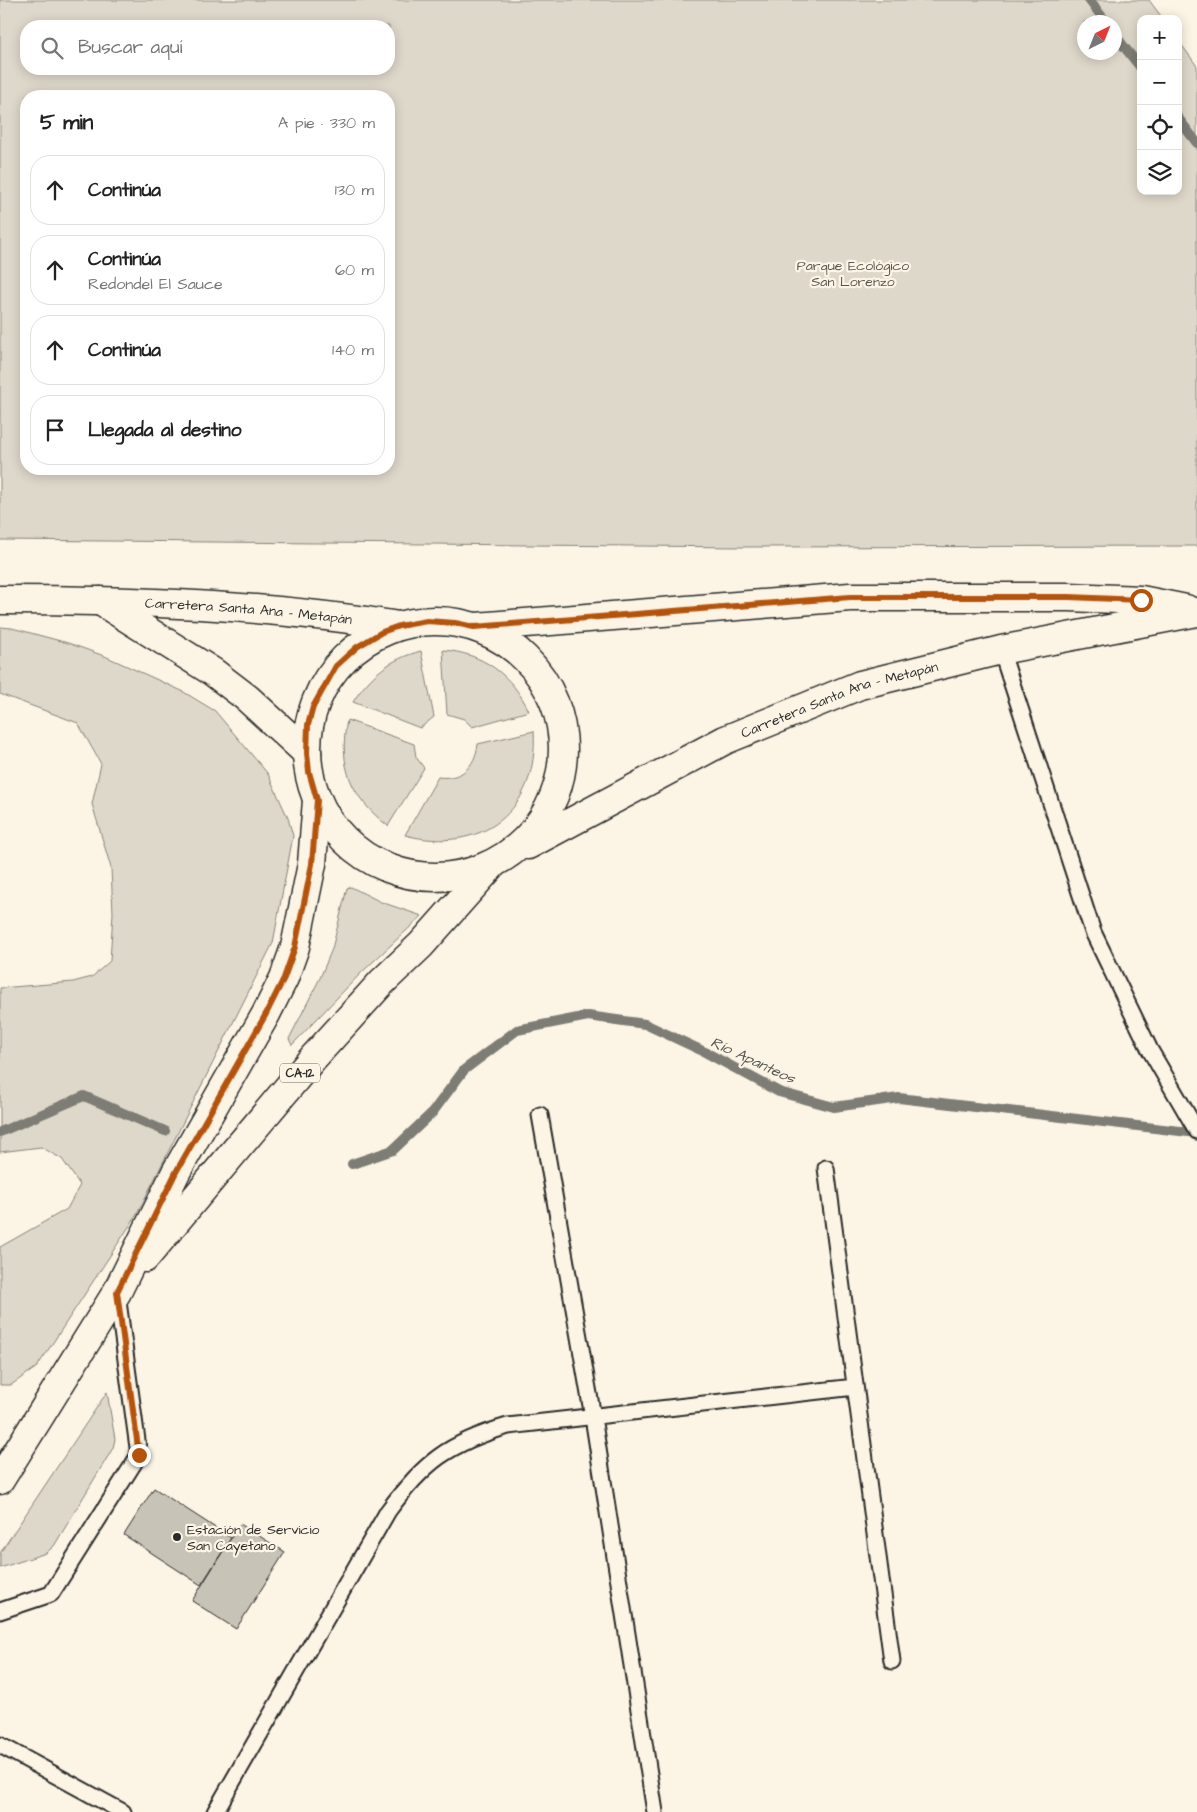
<!DOCTYPE html>
<html lang="es">
<meta charset="utf-8">
<style>
:root{--surface:#fff;--page:#f6f6f6;--text:#222;--muted:#767676;--line:#e0e0e0}
body{margin:0;font-family:"Architects Daughter",sans-serif;background:var(--page);color:var(--text)}
.controls{position:absolute;right:15px;top:15px;display:grid;overflow:hidden;border-radius:10px;box-shadow:0 2px 12px #0003}
.controls button{width:45px;height:45px;display:grid;place-items:center;padding:0;border:0;border-bottom:1px solid var(--line);background:var(--surface);color:var(--text);font:25px sans-serif}
.compass{position:absolute;left:1077px;top:15px;width:45px;height:45px;border-radius:50%;background:var(--surface);box-shadow:0 2px 12px #0003;rotate:43deg}
.stop{position:absolute;width:15px;height:15px;margin:-11px;border:4px solid #b45309;border-radius:50%;background:#fff}
.stop.end{background:#b45309;border-color:#fff;box-shadow:0 1px 5px #0008}
.list{margin:0;padding:0;list-style:none}
h2{display:flex;justify-content:space-between;align-items:center;height:65px;margin:0;padding:0 20px;font-size:21px}
h2 small{font-size:16px;font-weight:400;color:var(--muted)}
.list li{display:grid;grid-template-columns:32px 1fr auto;gap:15px;align-items:center;box-sizing:border-box;height:70px;margin:0 10px 10px;padding:0 10px;border:1px solid var(--line);border-radius:20px}
.list b{display:block;font-size:19px;white-space:nowrap}
.list p{margin:0;font-size:16px;white-space:nowrap;color:var(--muted)}
.list em{font-size:16px;font-style:normal;color:var(--muted)}
.icon{flex:none;width:28px;height:28px;fill:none;stroke:currentColor;stroke-width:2;stroke-linecap:round;stroke-linejoin:round}
.map{position:relative;flex:none;width:1197px;height:1812px;overflow:hidden}
.search{position:absolute;background:var(--surface);box-shadow:0 2px 12px #0003;left:20px;top:20px;width:375px;height:55px;display:flex;align-items:center;gap:12px;box-sizing:border-box;padding:0 18px;border-radius:20px;color:var(--muted);font-size:19px}
.panel{position:absolute;background:var(--surface);box-shadow:0 2px 12px #0003;left:20px;top:90px;width:375px;height:385px;border-radius:20px}
.map>svg:first-child{display:block}
</style>
<div class="map">
<svg width="1197" height="1812" viewBox="0 0 1197 1812">
<rect width="100%" height="100%" fill="#fcf5e5"/>
<filter id="ink" filterUnits="userSpaceOnUse"><feTurbulence type="fractalNoise" baseFrequency=".02" numOctaves="2"/><feDisplacementMap in="SourceGraphic" scale="10" xChannelSelector="R" yChannelSelector="G"/><feConvolveMatrix kernelMatrix="1 2 1 2 8 2 1 2 1" color-interpolation-filters="sRGB"/></filter>
<g filter="url(#ink)">
<path fill="#ded8ca" stroke="#84827a" fill-rule="evenodd" d="M0,0H1149L1163,19H1141V191H1178V40L1197,66V546L743,547L0,540ZM1084,22H1114V52H1084ZM26,26H389V69H26ZM389,96V469H26V96Z
M0,627L12,628L68,643L107,657L182,691L215,711L268,774L288,818L293,836L273,943L136,1216L37,1367L11,1385H0V1247L67,1209L80,1185L62,1159L41,1147L0,1152V988L73,982L92,977L110,961L113,913L111,868L92,804L101,764L78,723L0,694Z
M443,650C483,653 512,675 529,711L472,727L464,719L447,714Z
M421,651L434,717L420,728L353,702C370,675 390,659 421,651Z
M347,720L414,744L416,757L424,768L388,826C351,797 338,767 347,720Z
M534,731C539,811 482,855 405,835L438,777C461,780 475,767 478,744Z
M351,887L381,902L422,916L360,974L292,1045L289,1039L320,978L332,949L347,888Z
M107,1392L115,1439L113,1448L54,1546L46,1553L0,1568V1553Z"/>
<g fill="none" stroke-linecap="round" stroke-linejoin="round">
<path stroke="#7d7b74" stroke-width="10" d="M1089,0L1106,22
M1114,34L1141,68
M1178,118L1197,143
M0,1132L84,1096L165,1131
M352,1164L393,1150L432,1113L464,1070L517,1030L588,1016L645,1024L705,1052L779,1092L834,1107L899,1098L1197,1133"/>
</g>
<path fill="#c8c3b7" stroke="#2b2b2b" d="M154,1488L231,1538L201,1585L124,1535Z
M240,1524L285,1552L236,1629L192,1601Z"/>
<g fill="none" stroke-linecap="round" stroke-linejoin="round">
<g stroke="#2b2b2b" stroke-width="19">
<path id="service" d="M1001,650L1093,932L1150,1050L1197,1131
M540,1115L593,1417L655,1812
M826,1168L892,1661
M0,1611L51,1594L139,1455L117,1294
M0,1745L123,1812
M215,1812L388,1511C424,1462 449,1443 508,1426L855,1387"/>
</g>
<g stroke="#2b2b2b" stroke-width="31">
<g id="primary">
<path id="s1" d="M0,600C134,600 267,605 399,626"/>
<path d="M100,601L213,672L247,698L307,753"/>
<circle cx="435" cy="749" r="128"/>
<path d="M476,627L850,597H1069L1141,600L1186,609"/>
<path id="s2" d="M528,845L725,740L860,685L1001,650L1197,612"/>
<path d="M145,1258L313,1058L382,982L421,945L492,865"/>
<path d="M0,1480L117,1292L176,1172L266,1014L284,978L295,947L312,864L317,800"/>
</g>
</g>
<use href="#service" stroke="#fcf5e5" stroke-width="15"/>
<use href="#primary" stroke="#fcf5e5" stroke-width="28"/>
</g>
</g>
<g fill="none" stroke-linecap="round" stroke-linejoin="round" filter="url(#ink)">
<path stroke="#b45309" stroke-width="6" d="M139,1455L117,1292L176,1172L266,1014L284,978L295,947L312,864L317,800L309,772L307,753L308,725L313,707L336,666L357,647L382,632L399,626L427,621L455,623L474,627L850,597H1069L1141,600"/>
</g>
<circle fill="#2b2b2b" stroke="#fcf5e5" stroke-width="2" cx="177" cy="1537" r="5"/>
<g text-anchor="middle" stroke-width="4.5" stroke-linejoin="round" paint-order="stroke">
<rect fill="#fcf5e5" stroke="#6a6863" stroke-width="1" x="280" y="1063.5" width="40" height="19" rx="4"/>
<g font-size="12" font-weight="bold" fill="#2b2b2b">
<text x="300" y="1077">CA-12</text>
</g>
<g font-size="14" fill="#585653" stroke="#fcf5e5">
<text x="853" y="270">Parque Ecológico<tspan x="853" dy="16">San Lorenzo</tspan></text>
</g>
<g font-size="14" fill="#2b2b2b" stroke="#fcf5e5">
<text dy="5" stroke="none"><textPath href="#s1" startOffset="249">Carretera Santa Ana - Metapán</textPath></text>
<text dy="5" stroke="none"><textPath href="#s2" startOffset="345">Carretera Santa Ana - Metapán</textPath></text>
</g>
<g font-size="14" fill="#2b2b2b" stroke="#fcf5e5" text-anchor="start">
<text x="187" y="1534">Estación de Servicio<tspan x="187" dy="16">San Cayetano</tspan></text>
</g>
<g font-size="15" font-style="italic" fill="#545350" stroke="#fcf5e5">
<text transform="translate(753 1060) rotate(25)" y="5">Río Apanteos</text>
</g>
</g>
</svg>
<div class="controls">
<button>+</button>
<button>−</button>
<button><svg class="icon" aria-label="locate" viewBox="0 0 24 24"><circle cx="12" cy="12" r="6"/><path d="M12 2v4M12 18v4M2 12h4M18 12h4"/></svg></button>
<button><svg class="icon" aria-label="layers" viewBox="0 0 24 24"><path d="M12 4l9 5-9 5-9-5zM3 14l9 5 9-5"/></svg></button>
</div>
<svg class="compass" viewBox="-18 -18 36 36"><path d="M0-13l5 13h-10z" fill="#e53935"/><path d="M0 13l5-13h-10z" fill="#767676"/></svg>
<div class="stop" style="left:1141px;top:600px"></div>
<div class="stop end" style="left:139px;top:1455px"></div>
<div class="search"><svg class="icon" aria-label="search" viewBox="0 0 24 24"><circle cx="10" cy="10" r="6"/><path d="M15 15l6 6"/></svg>Buscar aquí</div>
<section class="panel">
<h2>5 min<small>A pie · 330 m</small></h2>
<ul class="list">
<li><svg class="icon" aria-label="ahead" viewBox="0 0 24 24"><path d="M12 20V5M6 11l6-6 6 6"/></svg><div><b>Continúa</b></div><em>130 m</em></li>
<li><svg class="icon" aria-label="ahead" viewBox="0 0 24 24"><path d="M12 20V5M6 11l6-6 6 6"/></svg><div><b>Continúa</b><p>Redondel El Sauce</p></div><em>60 m</em></li>
<li><svg class="icon" aria-label="ahead" viewBox="0 0 24 24"><path d="M12 20V5M6 11l6-6 6 6"/></svg><div><b>Continúa</b></div><em>140 m</em></li>
<li><svg class="icon" aria-label="arrive" viewBox="0 0 24 24"><path d="M6 21V4h12l-3 4 3 4H6"/></svg><div><b>Llegada al destino</b></div></li>
</ul>
</section>
</div>
